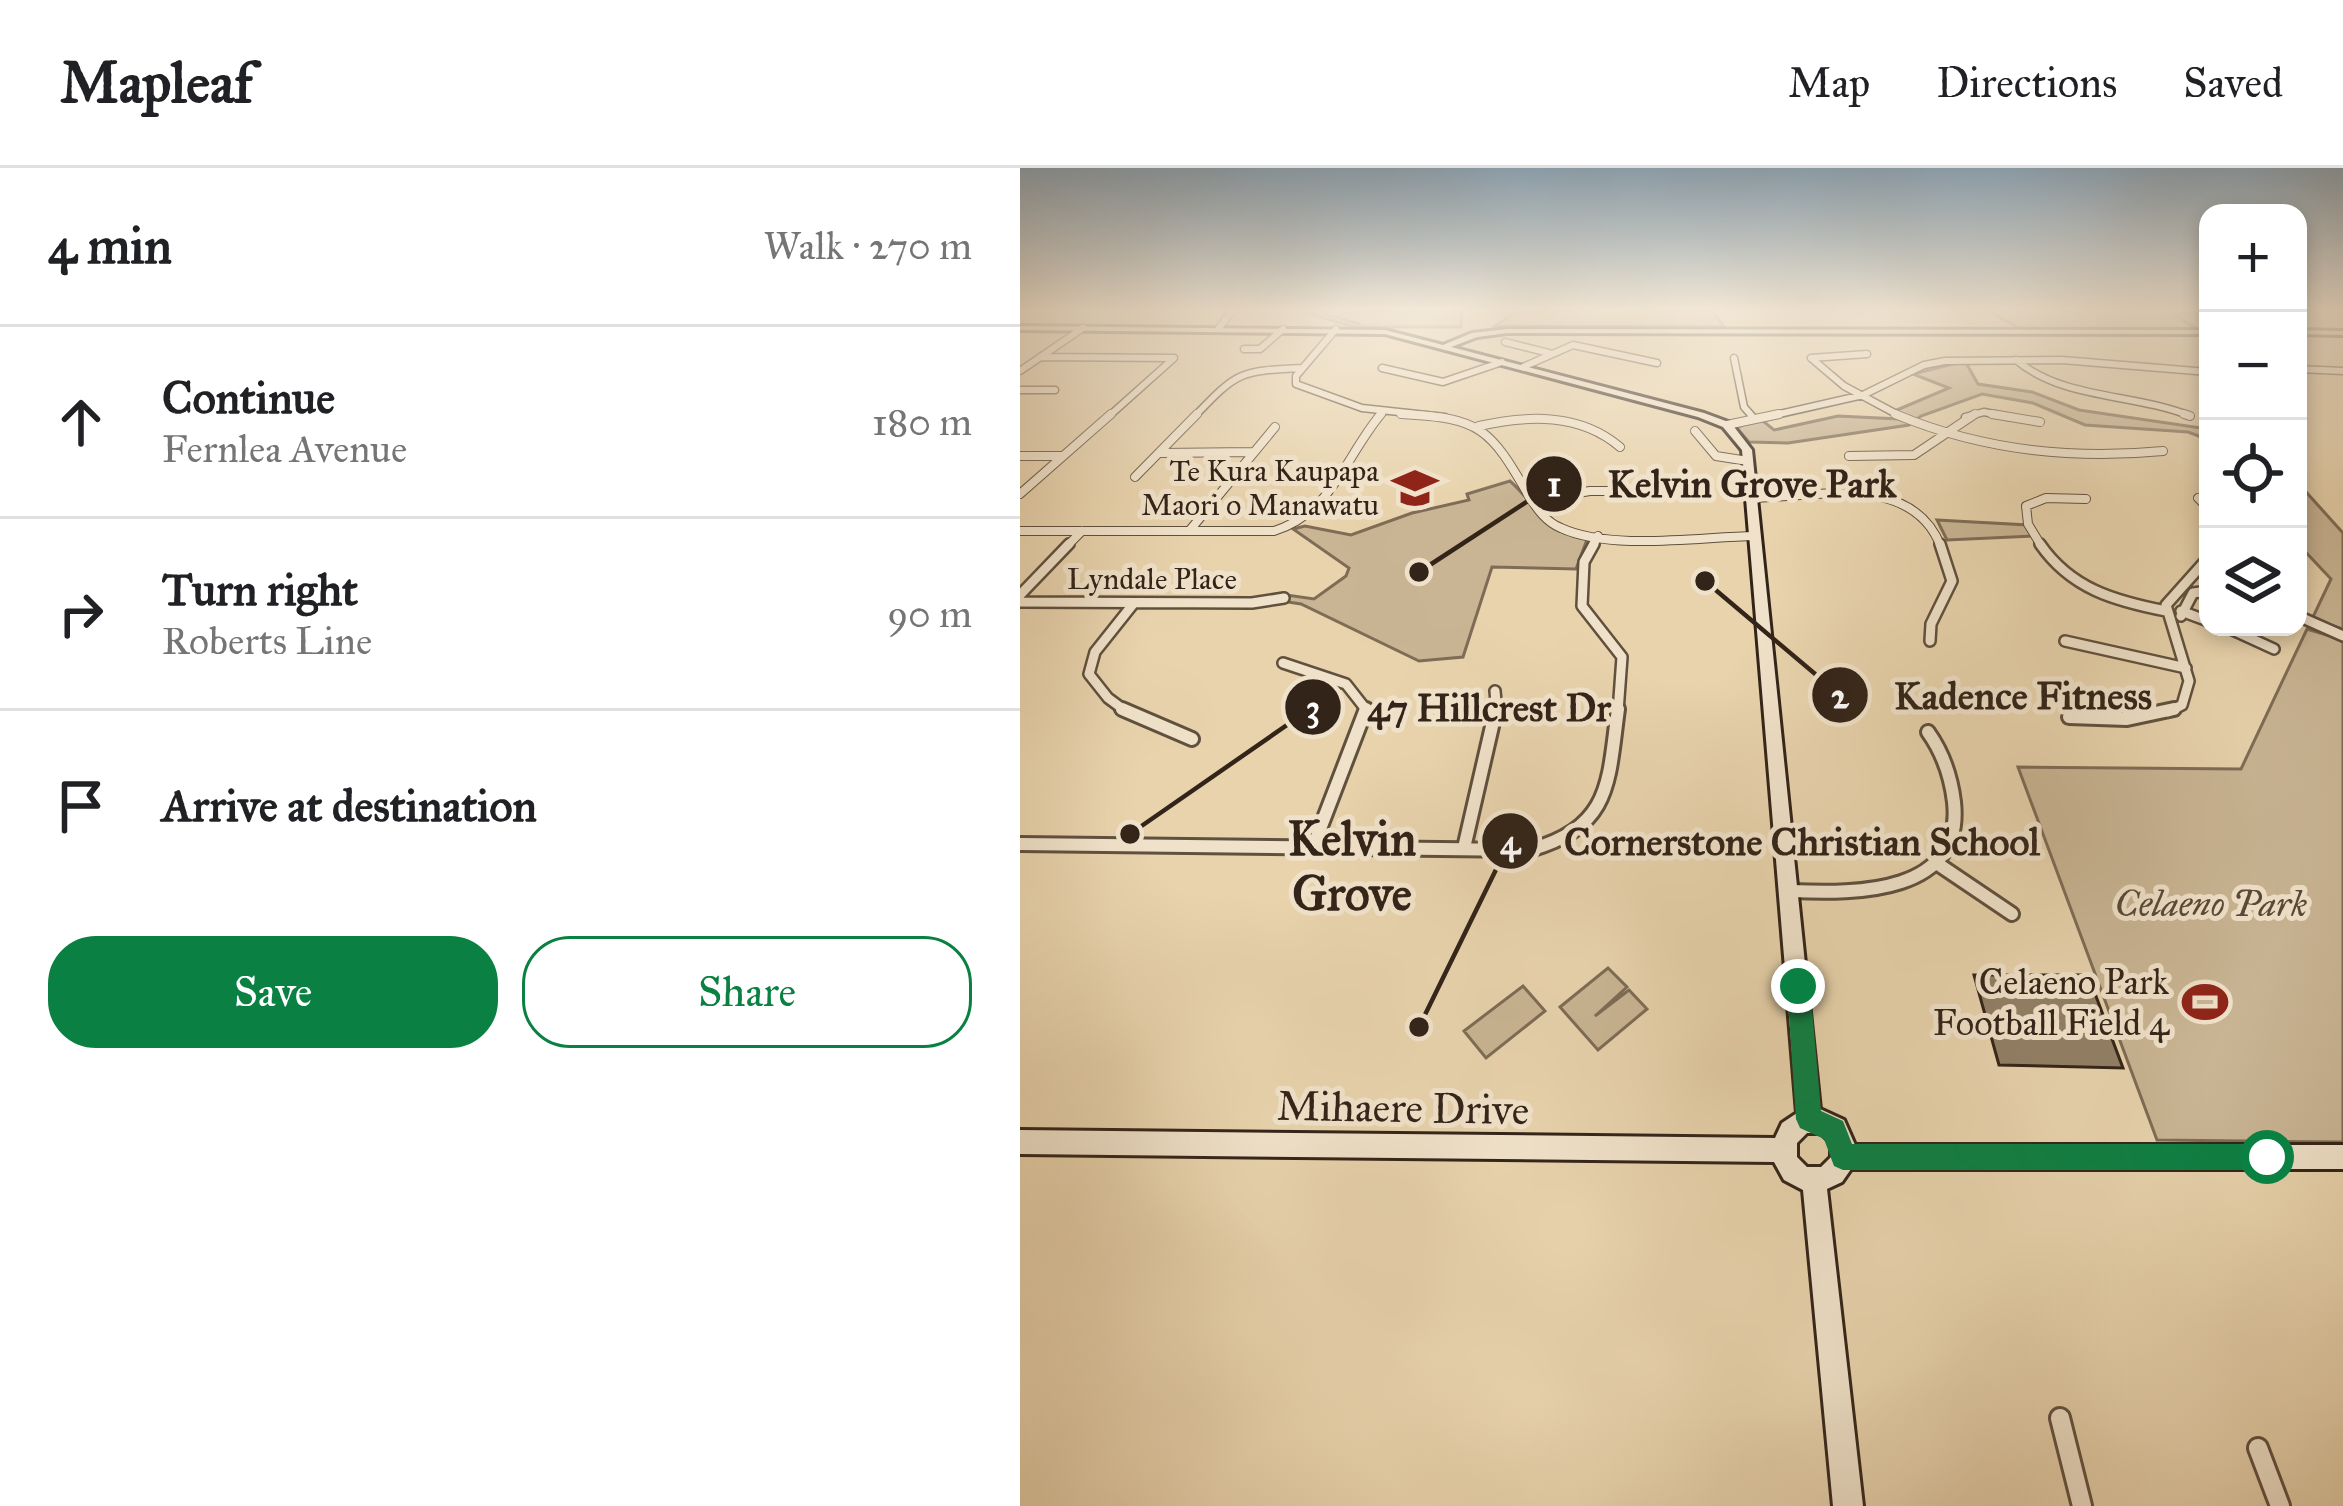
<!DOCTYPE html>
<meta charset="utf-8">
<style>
:root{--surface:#fff;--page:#f6f6f6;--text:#202124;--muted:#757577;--line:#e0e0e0;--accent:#0b8043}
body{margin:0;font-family:"IM FELL Great Primer",serif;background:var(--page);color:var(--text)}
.controls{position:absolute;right:36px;top:36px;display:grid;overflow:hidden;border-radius:24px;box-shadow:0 6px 18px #0003}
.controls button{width:108px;height:108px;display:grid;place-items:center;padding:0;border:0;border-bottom:3px solid var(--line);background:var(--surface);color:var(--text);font:60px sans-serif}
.stop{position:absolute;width:36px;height:36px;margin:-27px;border:9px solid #0b8043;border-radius:50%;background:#fff}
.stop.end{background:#0b8043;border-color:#fff;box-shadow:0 3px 12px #0008}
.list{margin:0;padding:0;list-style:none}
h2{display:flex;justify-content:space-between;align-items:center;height:156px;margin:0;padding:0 48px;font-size:51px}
h2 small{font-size:39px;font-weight:400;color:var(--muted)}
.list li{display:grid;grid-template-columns:78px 1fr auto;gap:36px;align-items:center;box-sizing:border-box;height:192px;padding:0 48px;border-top:3px solid var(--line)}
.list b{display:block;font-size:45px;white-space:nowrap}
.list p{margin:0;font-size:39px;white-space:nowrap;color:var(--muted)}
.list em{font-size:39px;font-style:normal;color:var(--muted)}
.actions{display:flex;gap:24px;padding:36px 48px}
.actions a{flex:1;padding:27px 0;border:3px solid var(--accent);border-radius:48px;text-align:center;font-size:42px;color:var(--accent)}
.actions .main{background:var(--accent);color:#fff}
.icon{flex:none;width:66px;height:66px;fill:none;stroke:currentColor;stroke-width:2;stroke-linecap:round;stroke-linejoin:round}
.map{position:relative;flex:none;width:1323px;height:1338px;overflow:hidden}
header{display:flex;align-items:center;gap:72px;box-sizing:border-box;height:168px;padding:0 60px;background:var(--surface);border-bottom:3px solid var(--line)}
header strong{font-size:57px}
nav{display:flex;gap:66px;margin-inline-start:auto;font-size:42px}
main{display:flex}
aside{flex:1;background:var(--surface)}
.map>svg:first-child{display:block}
</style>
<header>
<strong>Mapleaf</strong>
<nav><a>Map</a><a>Directions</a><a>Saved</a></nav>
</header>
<main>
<aside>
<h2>4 min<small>Walk · 270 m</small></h2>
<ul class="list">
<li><svg class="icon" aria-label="ahead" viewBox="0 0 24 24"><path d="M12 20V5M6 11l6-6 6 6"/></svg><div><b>Continue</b><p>Fernlea Avenue</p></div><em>180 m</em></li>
<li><svg class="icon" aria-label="right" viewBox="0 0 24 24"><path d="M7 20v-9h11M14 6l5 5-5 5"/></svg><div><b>Turn right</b><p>Roberts Line</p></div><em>90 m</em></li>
<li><svg class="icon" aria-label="arrive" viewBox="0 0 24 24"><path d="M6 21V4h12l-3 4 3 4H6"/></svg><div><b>Arrive at destination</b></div></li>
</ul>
<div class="actions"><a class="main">Save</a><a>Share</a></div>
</aside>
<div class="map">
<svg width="1323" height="1338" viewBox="0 0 1323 1338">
<rect width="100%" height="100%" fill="#e8d3ad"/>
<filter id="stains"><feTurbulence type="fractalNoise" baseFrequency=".00167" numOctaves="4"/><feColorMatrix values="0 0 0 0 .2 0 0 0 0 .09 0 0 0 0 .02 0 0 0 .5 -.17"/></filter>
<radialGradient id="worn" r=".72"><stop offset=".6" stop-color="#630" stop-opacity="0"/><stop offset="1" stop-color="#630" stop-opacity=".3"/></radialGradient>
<path fill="#c9b594" stroke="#7e6c56" stroke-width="3" d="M280,143H442L441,159H334Z
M497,143H693L704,159L475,158Z
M968,143H1179L1188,151L1172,145L1154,146L1179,162L1001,161Z
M945,193L958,216L1012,224L1059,242L1188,261V280L1179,268L1168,264L1065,257L1013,235L962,226L901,248L889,257L768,275L729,274L717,260L738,249L754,262L818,248L880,251L872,244L929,220L893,206Z
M490,313C523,342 517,365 568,369L556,401L472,399L443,489L399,493L281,436L261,433L267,427L294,431L326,408L329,400L273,361L285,358L331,367L392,345L449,332L447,326Z
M1278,315L1323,365V461L1292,451L1311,411L1278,376Z
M917,352L1008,357L1014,368L927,372Z
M1287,461L1323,472V974L1137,972L998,599L1221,601Z
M588,800L607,819L575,848L609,822L627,841L578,882L540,839Z
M503,818L525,843L466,890L444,863Z"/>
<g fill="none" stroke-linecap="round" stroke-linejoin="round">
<path stroke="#7a6a54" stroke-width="3" d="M296,143L339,156"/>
</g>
<path fill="#917f66" stroke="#332419" stroke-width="3" d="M954,807H1068L1103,900L979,897Z"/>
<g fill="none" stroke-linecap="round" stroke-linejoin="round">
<g stroke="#60503e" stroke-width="9">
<path id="street-far4" d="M199,160L212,143
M316,161L276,208V216L342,240L425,249
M485,174L529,185
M224,181H240L263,161
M20,189L154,190L88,249
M714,190L724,239L732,248
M791,190L824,218L882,249
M791,190L847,186
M996,192C1044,232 1113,225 1170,248
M503,199L553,177L637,195
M362,200L423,214L482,194
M1278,201L1323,203
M0,203L63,160
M0,222H35
M174,249C218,203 219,203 282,200
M358,249L362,244
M746,249L843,227L904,197L925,193L1042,192L1188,204
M945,249L964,244L989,249"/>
</g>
<g stroke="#60503e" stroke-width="10">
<path id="street-far3" d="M381,246C461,250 470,260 509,328C517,341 526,354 541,360C591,383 679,369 734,368
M875,246C961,282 1050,292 1143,283
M972,246L1020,254
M1164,246L1170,248
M707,257L759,246
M459,258C508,247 560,245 600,279
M675,263L696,288L728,293
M140,285L233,284
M0,288H41
M829,288L894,287L955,246
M115,309L177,246
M0,326L91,246
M731,330C795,329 893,304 921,379
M1178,330L1188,340
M513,332L570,323H639
M170,362L255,259
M0,363H254C312,345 325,289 361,246
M46,379L62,363
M572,379L578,368
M1022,379L1008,356L1006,338L1026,330L1066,331"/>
</g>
<g stroke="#60503e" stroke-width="14">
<path id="street-far2" d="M574,376L564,394L562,438L602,489L598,544
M1020,376C1051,421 1095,433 1146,443
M0,427L49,376
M0,434L232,435L264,430
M1161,443L1188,453
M1161,448L1173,425L1188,423
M1278,448L1323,468
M1206,459L1254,481
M910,473L911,456L932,413L920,376
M1045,473L1166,500
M263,495L326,516L348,544
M475,523L477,544
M107,544L88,530L69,506L75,484L114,435
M1148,544L1162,537L1169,513L1146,437L1188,390"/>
</g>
<g stroke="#60503e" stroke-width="18">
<path id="street-far1" d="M102,541L172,571
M1049,549L1107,551L1154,541
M0,676L510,682C592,658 588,615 598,541
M293,679L346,541
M444,680L476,541
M915,694L992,746
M771,723C837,726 944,726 934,634C931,609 923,585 908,564"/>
</g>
<g stroke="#60503e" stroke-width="24">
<path id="street" d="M1040,1250L1062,1338
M1238,1280L1260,1338"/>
</g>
<g stroke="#332419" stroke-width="6">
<path id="secondary" d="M0,158L365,162L423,177L452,165L487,161L1188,162V166L487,165L457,169L431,179L684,245L711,255L732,282L800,941L824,952L835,977H1323V1001H831L822,1014L807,1021L843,1338H813L783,1022L764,1012L754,994L0,986V962L755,970L762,955L777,945L722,282L703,259L678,249L365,166L0,162ZM787,965H801L811,975V989L801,999H787L777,989V975Z
M1278,162L1323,163V167L1278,166Z"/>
</g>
<use href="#street-far4" stroke="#f0e2ca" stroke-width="6"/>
<use href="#street-far3" stroke="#f0e2ca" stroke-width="8"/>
<use href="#street-far2" stroke="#f0e2ca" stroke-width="9"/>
<use href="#street-far1" stroke="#f0e2ca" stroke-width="12"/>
<use href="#street" stroke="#f0e2ca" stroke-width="18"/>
<use href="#secondary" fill="#f0e2ca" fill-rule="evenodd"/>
</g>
<linearGradient id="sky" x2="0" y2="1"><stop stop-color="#8fa9bc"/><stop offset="0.43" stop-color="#f5ebda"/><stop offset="1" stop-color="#f5ebda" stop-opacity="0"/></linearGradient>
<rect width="1323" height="330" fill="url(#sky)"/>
<path fill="#0b8043" d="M778,808L790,818L801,943L823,953L832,976H1247L1257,980L1261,989L1257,998L1247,1002H823L814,998L804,971L780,960L776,951L767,818Z"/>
<defs>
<g id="school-bare" transform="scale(3.6)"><path d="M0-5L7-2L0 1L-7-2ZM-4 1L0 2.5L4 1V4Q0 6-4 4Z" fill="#8f2418" stroke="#f0e2ca" stroke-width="2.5" paint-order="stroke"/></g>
<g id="stadium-bare" transform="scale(3.6)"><path d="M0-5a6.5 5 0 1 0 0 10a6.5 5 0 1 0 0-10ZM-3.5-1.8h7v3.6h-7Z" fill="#8f2418" stroke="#f0e2ca" stroke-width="2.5" paint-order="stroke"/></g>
</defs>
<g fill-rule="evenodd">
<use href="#school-bare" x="395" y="320"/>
<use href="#stadium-bare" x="1185" y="834"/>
</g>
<g text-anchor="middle" stroke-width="10" stroke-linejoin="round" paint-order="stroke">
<g font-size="30" fill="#332419" stroke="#f0e2ca" text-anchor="end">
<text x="359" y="313">Te Kura Kaupapa<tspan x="359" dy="34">Maori o Manawatu</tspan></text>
</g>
<g font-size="30" fill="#332419" stroke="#f0e2ca">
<text x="132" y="421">Lyndale Place</text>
</g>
<g font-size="36" font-style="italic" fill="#584838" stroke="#f0e2ca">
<text x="1191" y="748">Celaeno Park</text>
</g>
<g font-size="36" fill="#332419" stroke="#f0e2ca" text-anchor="end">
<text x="1149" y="826">Celaeno Park<tspan x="1149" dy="41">Football Field 4</tspan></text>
</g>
<g font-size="42" fill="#332419" stroke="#f0e2ca">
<text transform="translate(383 939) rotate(1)" y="15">Mihaere Drive</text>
</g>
<g font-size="48" font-weight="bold" fill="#332419" stroke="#f0e2ca">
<text x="332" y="687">Kelvin<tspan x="332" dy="55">Grove</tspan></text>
</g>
</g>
<path fill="none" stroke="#332419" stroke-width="4.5" d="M399 404L534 316M685 413L820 527M110 666L293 539M399 859L490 673"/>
<g fill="#332419" stroke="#f0e2ca" stroke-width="4.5">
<circle cx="399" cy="404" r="12"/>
<circle cx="685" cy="413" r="12"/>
<circle cx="110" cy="666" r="12"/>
<circle cx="399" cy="859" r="12"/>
<circle cx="534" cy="316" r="30"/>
<circle cx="820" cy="527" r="30"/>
<circle cx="293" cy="539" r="30"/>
<circle cx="490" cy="673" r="30"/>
</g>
<g font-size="36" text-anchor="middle" font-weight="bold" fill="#fff">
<text x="534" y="328">1</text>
<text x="820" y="540">2</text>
<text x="293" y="552">3</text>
<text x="490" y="686">4</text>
</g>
<g font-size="39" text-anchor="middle" font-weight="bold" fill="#332419" stroke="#f0e2ca" stroke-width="10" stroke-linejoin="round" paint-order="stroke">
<text x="732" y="329">Kelvin Grove Park</text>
<text x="1003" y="541">Kadence Fitness</text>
<text x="469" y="553">47 Hillcrest Dr</text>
<text x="782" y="687">Cornerstone Christian School</text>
</g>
<rect width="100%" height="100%" filter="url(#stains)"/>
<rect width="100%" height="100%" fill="url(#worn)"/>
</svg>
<div class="controls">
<button>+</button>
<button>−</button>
<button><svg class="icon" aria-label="locate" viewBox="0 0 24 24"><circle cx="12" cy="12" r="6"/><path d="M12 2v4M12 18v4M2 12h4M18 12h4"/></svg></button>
<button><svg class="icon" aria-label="layers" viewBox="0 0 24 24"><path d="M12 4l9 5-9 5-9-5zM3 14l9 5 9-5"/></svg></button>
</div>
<div class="stop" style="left:1247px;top:989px"></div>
<div class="stop end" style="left:778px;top:818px"></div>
</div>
</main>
